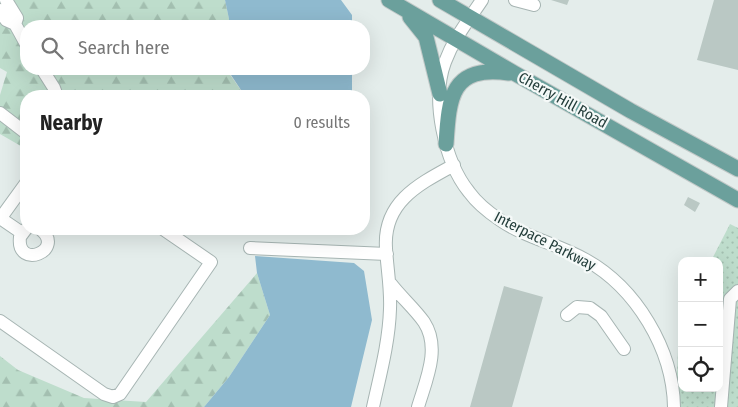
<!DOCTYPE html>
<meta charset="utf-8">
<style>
:root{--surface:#fff;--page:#f6f6f6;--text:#222;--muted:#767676;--line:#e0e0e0}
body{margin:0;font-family:"Fira Sans Condensed",sans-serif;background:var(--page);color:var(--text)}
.controls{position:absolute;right:15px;bottom:15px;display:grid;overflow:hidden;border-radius:10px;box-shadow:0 5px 20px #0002}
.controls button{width:45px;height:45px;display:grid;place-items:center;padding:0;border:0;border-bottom:1px solid var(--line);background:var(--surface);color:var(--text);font:25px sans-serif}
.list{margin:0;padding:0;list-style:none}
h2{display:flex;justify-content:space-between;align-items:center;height:65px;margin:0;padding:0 20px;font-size:21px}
h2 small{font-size:16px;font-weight:400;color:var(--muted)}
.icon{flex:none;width:28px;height:28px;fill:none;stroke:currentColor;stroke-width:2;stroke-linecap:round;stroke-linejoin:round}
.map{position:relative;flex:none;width:738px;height:407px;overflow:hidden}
.search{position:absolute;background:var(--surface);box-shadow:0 5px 20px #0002;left:20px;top:20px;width:350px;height:55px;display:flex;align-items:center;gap:12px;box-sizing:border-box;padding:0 18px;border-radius:20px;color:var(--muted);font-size:19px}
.panel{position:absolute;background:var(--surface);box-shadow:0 5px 20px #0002;left:20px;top:90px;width:350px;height:145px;border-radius:20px}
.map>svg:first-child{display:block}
</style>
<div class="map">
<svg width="738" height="407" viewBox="0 0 738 407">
<defs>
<pattern id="grass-dots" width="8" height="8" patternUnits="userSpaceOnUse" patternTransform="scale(1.25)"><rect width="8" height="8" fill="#beddcc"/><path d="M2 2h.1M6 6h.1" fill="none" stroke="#a3bfb0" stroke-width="1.8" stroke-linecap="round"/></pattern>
<pattern id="forest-firs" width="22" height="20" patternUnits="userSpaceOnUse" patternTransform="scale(1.25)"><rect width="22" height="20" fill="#beddcc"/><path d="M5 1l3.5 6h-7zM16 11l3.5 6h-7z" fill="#a3bfb0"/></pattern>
</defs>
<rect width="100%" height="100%" fill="#e4edeb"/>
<path fill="url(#grass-dots)" d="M730,224L738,228V407H676L679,319L682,315V388H719V261H711Z"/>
<path fill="url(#forest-firs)" d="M0,0H225L229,19L228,26H26V69H226L245,96H26V149L0,134V95L7,72L0,68Z
M257,273L270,315L229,377L204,407H0V356L18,370L84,398L146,402Z"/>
<path fill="#8fbacf" d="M225,0H341L352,15V26H228L229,19Z
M227,69H352V96H245Z
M255,256L354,263L364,271L372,320L351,407H204L229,377L270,315L257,273Z"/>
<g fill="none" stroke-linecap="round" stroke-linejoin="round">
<path stroke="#8fbacf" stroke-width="4" d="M265,231V229"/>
</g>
<path fill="#bac8c4" d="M551,0H569L567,5Z
M714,0H738V70L697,60Z
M688,197L700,203L695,212L684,205Z
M504,286L543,297L512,407H470Z"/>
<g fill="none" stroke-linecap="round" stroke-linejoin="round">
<g stroke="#a7b5b3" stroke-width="14">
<path id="minor" d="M6,0L17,18L15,24
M482,0C468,21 454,38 445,62C431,99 444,161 469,192C477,203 488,212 500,220C526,238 558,244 586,260C636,288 673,349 674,407
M515,0L534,5
M0,10L6,20L15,24L26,44
M42,69L54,88L57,96
M0,113L26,133
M0,218L22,233
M0,219L26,183
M26,229L20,237C16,271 67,250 40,229
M250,248L387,254
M391,284C401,297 414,308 424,322C441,348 426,380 418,407
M567,315L577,307L590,308L601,316L624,349
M0,321L104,394L113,397L120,394L211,262L163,229
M373,407C380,375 389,342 390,309C391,288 387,268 386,248C383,202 419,184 454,165
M721,407L730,299L738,291"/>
</g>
<g stroke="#c2c9c8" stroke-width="17">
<path id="major" d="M389,0L514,73L738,200
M440,0L631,111L738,169
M410,17L426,37L440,94
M446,144C449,97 451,65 509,73"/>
</g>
<use href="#minor" stroke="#fff" stroke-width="12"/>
<use href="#major" stroke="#6ba09c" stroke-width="15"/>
</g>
<g text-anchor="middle" stroke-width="4.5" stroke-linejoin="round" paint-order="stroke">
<g font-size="15" fill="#243e3b" stroke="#f5f9f8">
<text transform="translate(563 100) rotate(29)" y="5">Cherry Hill Road</text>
<text transform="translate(545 241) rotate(27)" y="5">Interpace Parkway</text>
</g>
</g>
</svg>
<div class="controls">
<button>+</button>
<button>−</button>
<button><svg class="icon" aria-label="locate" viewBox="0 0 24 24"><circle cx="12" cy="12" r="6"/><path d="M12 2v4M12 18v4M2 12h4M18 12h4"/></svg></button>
</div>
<div class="search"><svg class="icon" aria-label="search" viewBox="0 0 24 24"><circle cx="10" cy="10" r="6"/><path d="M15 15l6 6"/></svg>Search here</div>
<section class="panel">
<h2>Nearby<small>0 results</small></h2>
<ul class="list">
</ul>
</section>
</div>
